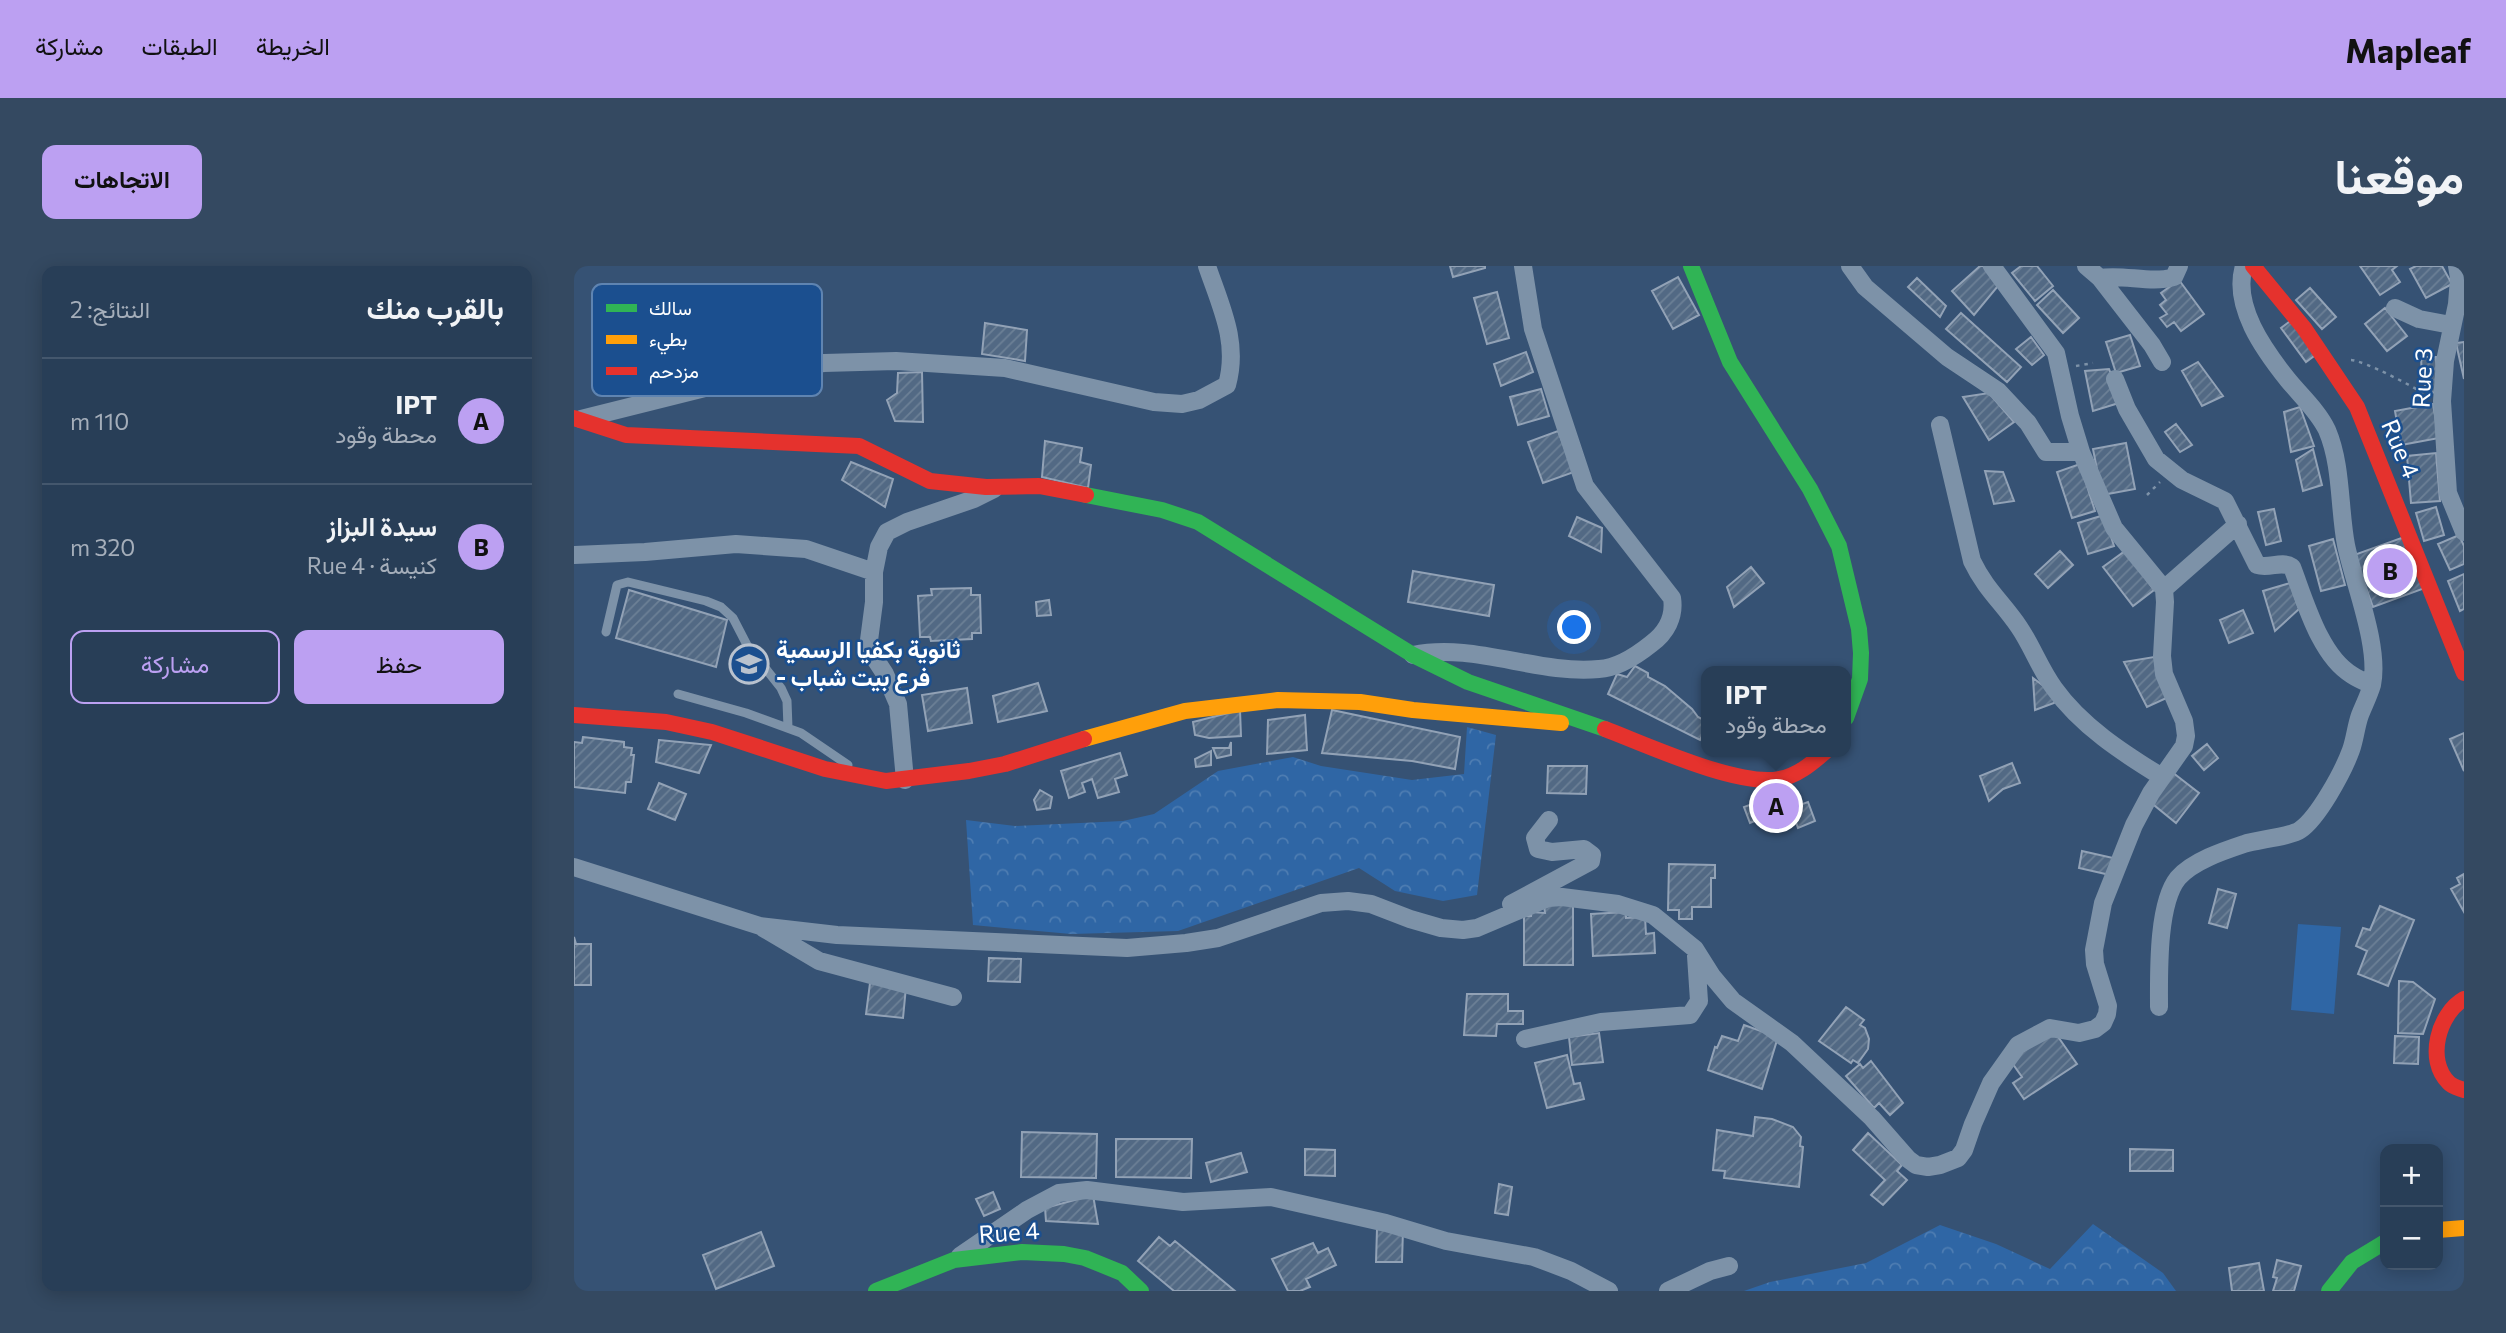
<!DOCTYPE html>
<html lang="ar">
<meta charset="utf-8">
<style>
:root{--surface:#283e57;--page:#344961;--text:#f1f3f6;--muted:#a5aeba;--line:#44576d;--accent:#bca0f2}
body{margin:0;font-family:Commissioner,Vazirmatn,sans-serif;background:var(--page);color:var(--text);direction:rtl}
.controls{position:absolute;right:21px;bottom:21px;display:grid;overflow:hidden;border-radius:14px;box-shadow:0 4px 18px #0003}
.controls button{width:63px;height:63px;display:grid;place-items:center;padding:0;border:0;border-bottom:2px solid var(--line);background:var(--surface);color:var(--text);font:35px sans-serif}
.you{position:absolute;left:1001px;top:362px;width:24px;height:24px;margin:-18px;border:5px solid #fff;border-radius:50%;background:#1a73e8;box-shadow:0 0 0 10px #1a73e833}
.badge{display:grid;place-items:center;width:46px;height:46px;border-radius:50%;background:var(--accent);color:#111;font-size:23px;font-weight:700}
.pin{position:absolute;translate:-50% -50%;border:4px solid #fff;box-shadow:0 2px 7px #0006}
.popup{position:absolute;left:1127px;top:400px;width:150px;height:91px;box-sizing:border-box;display:grid;place-content:center;border-radius:14px;background:var(--surface);filter:drop-shadow(0 2px 5px #0005);font-size:23px;white-space:nowrap;color:var(--muted)}
.popup b{font-size:26px;color:var(--text)}
.popup::after{content:'';position:absolute;left:50%;top:100%;margin-left:-14px;border:14px solid transparent;border-top-color:var(--surface)}
.list{margin:0;padding:0;list-style:none}
h2{display:flex;justify-content:space-between;align-items:center;height:91px;margin:0;padding:0 28px;font-size:30px}
h2 small{font-size:23px;font-weight:400;color:var(--muted)}
.list li{display:grid;grid-template-columns:46px 1fr auto;gap:21px;align-items:center;box-sizing:border-box;height:126px;padding:0 28px;border-top:2px solid var(--line)}
.list b{display:block;font-size:26px;white-space:nowrap}
.list p{margin:0;font-size:23px;white-space:nowrap;color:var(--muted)}
.list em{font-size:23px;font-style:normal;color:var(--muted)}
.actions{display:flex;gap:14px;padding:21px 28px}
.actions a{flex:1;padding:16px 0;border:2px solid var(--accent);border-radius:14px;text-align:center;font-size:24px;color:var(--accent)}
.actions .main{background:var(--accent);color:#111}
.map{position:relative;flex:none;width:1890px;height:1025px;overflow:hidden;direction:ltr;border-radius:14px}
header{display:flex;align-items:center;gap:42px;box-sizing:border-box;height:98px;padding:0 35px;background:var(--accent);color:#111}
header strong{font-size:33px}
nav{display:flex;gap:38px;margin-inline-start:auto;font-size:24px}
.intro{display:flex;align-items:center;justify-content:space-between;box-sizing:border-box;height:168px;padding:0 42px}
h1{margin:0;font-size:49px}
.button{padding:18px 32px;border-radius:14px;background:var(--accent);color:#111;font-size:24px;font-weight:700}
main{display:flex;gap:42px;padding:0 42px}
aside{flex:1;background:var(--surface);border-radius:14px;box-shadow:0 4px 18px #0003}
.map>svg:first-child{display:block}
</style>
<header>
<strong>Mapleaf</strong>
<nav><a>الخريطة</a><a>الطبقات</a><a>مشاركة</a></nav>
</header>
<div class="intro"><h1>موقعنا</h1><a class="button">الاتجاهات</a></div>
<main>
<div class="map">
<svg width="1890" height="1025" viewBox="0 0 1890 1025">
<defs>
<pattern id="forest-crowns" width="20" height="18" patternUnits="userSpaceOnUse" patternTransform="scale(1.75)"><rect width="20" height="18" fill="#2f66a5"/><path d="M2 6a3 3 0 1 1 6 0M12 15a3 3 0 1 1 6 0" fill="none" stroke="#4e7db2"/></pattern>
<pattern id="building-hatch" width="6" height="6" patternUnits="userSpaceOnUse" patternTransform="scale(1.75)"><rect width="6" height="6" fill="#526984"/><path d="M-1 1l2-2M0 6l6-6M5 7l2-2" fill="none" stroke="#6c8096"/></pattern>
</defs>
<rect width="100%" height="100%" fill="#365274"/>
<path fill="#2f66a5" d="M1724,658L1767,661L1760,748L1717,744Z"/>
<path fill="url(#forest-crowns)" d="M893,461L922,469L903,629L869,635L821,625L785,602L604,665L497,668L399,659L392,554L441,560L549,555L580,548L644,505L719,491L747,500L838,514L890,508Z
M1519,958L1589,1007L1602,1025H1170L1196,1016L1292,997L1366,959L1422,978L1476,1003Z"/>
<path fill="url(#building-hatch)" stroke="#92a2b6" stroke-width="2" d="M876,0H911V2L879,11Z
M1406,0H1409L1424,20L1400,49L1378,25Z
M1447,0H1463L1479,20L1461,35L1438,7Z
M1786,0H1823L1818,4L1826,16L1806,29Z
M1842,0H1868L1878,18L1852,32L1836,3Z
M1104,11L1125,49L1099,63L1078,25Z
M1343,12L1372,40L1366,51L1334,21Z
M1605,14L1630,48L1607,65L1600,56L1593,61L1586,52L1593,48L1586,39L1592,34L1587,27Z
M1736,22L1762,51L1748,63L1722,34Z
M1479,24L1505,52L1489,67L1463,39Z
M923,26L935,72L913,78L900,32Z
M1811,42L1833,70L1813,85L1791,58Z
M1387,47L1447,101L1433,116L1372,63Z
M1719,53L1744,87L1732,96L1707,62Z
M411,57L453,64L451,95L408,88Z
M1556,69L1566,100L1542,107L1532,76Z
M1457,71L1470,89L1458,99L1442,83Z
M1890,76V113L1882,77Z
M952,86L959,106L927,120L920,98Z
M1847,91H1862L1864,126L1854,127L1848,112Z
M1624,96L1649,130L1628,140L1608,105Z
M1535,103L1548,136L1519,145L1511,105Z
M348,106L349,156L321,155L313,134L323,127L324,107Z
M967,123L975,150L944,159L936,131Z
M1415,127L1440,156L1415,174L1389,131Z
M1859,138L1865,172L1827,179L1821,145Z
M1726,141L1740,180L1717,186L1710,146Z
M1602,158L1618,179L1606,186L1591,166Z
M984,165L1000,206L969,217L954,176Z
M471,175L508,182L506,196L517,199L514,222L468,211Z
M1552,177L1561,223L1528,229L1519,183Z
M1739,183L1748,219L1729,225L1722,194Z
M1862,187L1866,235L1837,237L1833,190Z
M277,196L319,213L311,241L268,214Z
M1506,198L1521,245L1498,252L1483,206Z
M1411,205L1429,206L1440,235L1420,238Z
M1862,241L1870,269L1850,275L1842,247Z
M1700,243L1707,275L1692,279L1684,246Z
M1530,249L1540,280L1514,288L1504,257Z
M1003,251L1028,262L1027,286L995,270Z
M1885,269L1890,280V298L1876,304L1864,278Z
M1833,270L1851,322L1799,341L1780,289Z
M1759,273L1771,319L1747,325L1735,280Z
M1486,285L1499,299L1474,322L1461,308Z
M1551,285L1580,324L1559,340L1529,301Z
M1177,301L1190,317L1160,341L1153,321Z
M839,305L920,319L915,350L834,336Z
M1890,308V343L1886,345L1874,315Z
M1716,317L1725,343L1701,365L1689,325Z
M397,322V329H406L407,367H398V373L357,375L356,371H346L344,330L358,329L357,323Z
M55,324L153,354L142,401L42,372Z
M475,334L477,349L463,350L462,336Z
M1669,344L1679,367L1655,377L1646,354Z
M1580,391L1599,429L1573,441L1550,396Z
M1061,400L1074,407V411L1091,420L1118,443L1124,451L1132,455V462L1126,474L1034,428L1043,408L1053,411Z
M1459,412L1483,430L1480,437L1461,444Z
M464,417L473,445L424,456L419,430Z
M393,422L398,457L354,465L348,429Z
M666,444L667,470L635,472L621,469L619,456Z
M758,444L886,471L881,503L838,495L748,487Z
M731,449L733,484L693,488L694,454Z
M1890,467V505L1876,473Z
M9,471L50,476V481L58,482L57,489H60L57,516H52L51,527L0,521V476L8,477Z
M85,474L137,479L125,507L82,496Z
M657,476V489L643,492L639,482H655Z
M1633,478L1644,492L1630,504L1618,490Z
M637,485V499L622,501L621,493Z
M546,487L553,509L541,513L545,526L524,532L518,513L508,517L511,526L495,532L487,505Z
M1438,497L1446,517L1429,523L1415,535L1406,510Z
M974,500H1013L1012,528L973,527Z
M1598,506L1625,527L1602,557L1575,535Z
M85,517L112,528L101,554L74,543Z
M466,524L478,531L476,542L463,544L460,534Z
M1186,535L1191,551L1176,557L1170,541Z
M1234,536L1241,555L1224,562L1217,542Z
M1508,585L1539,592L1536,609L1505,602Z
M1095,598L1141,599V612H1137V641H1118V653H1105V644H1094Z
M1890,608V646L1877,623L1886,618L1883,612Z
M1644,623L1662,628L1653,662L1635,657Z
M970,639H999V699H950V650H957V646L971,647Z
M1806,640L1840,654L1814,720L1784,708L1793,685L1782,680L1789,662L1796,664Z
M1052,646V652L1071,651L1072,668L1080,667L1081,687L1019,690L1017,648Z
M0,671L2,678H17V719H0Z
M415,692L447,693L446,716L414,715Z
M1825,715L1839,716L1861,733L1849,768L1824,767Z
M296,717L332,721L329,752L292,748Z
M893,728H934V745H949V758H923L922,770L890,769Z
M1272,741L1290,754L1286,759L1291,762L1295,773L1294,783L1284,797L1279,794L1277,797L1245,775Z
M1170,759L1204,771L1188,823L1134,804L1141,781L1143,782L1148,770L1164,775Z
M1480,765L1503,798L1450,833L1439,817L1448,811L1436,794Z
M1025,767L1029,796L998,799L995,771Z
M1821,770L1845,771L1844,798L1820,797Z
M993,789L1000,818L1006,817L1010,833L973,842L961,797Z
M1297,795L1329,837L1316,849L1305,837L1300,842L1272,810L1286,798L1289,802Z
M1181,851L1198,853L1219,861L1227,871L1226,880L1229,881L1225,921L1150,912L1151,905L1139,904L1143,864L1179,870Z
M448,866L523,868L522,912L447,911Z
M1294,867L1328,899L1323,905L1333,914L1309,939L1297,929L1311,914L1279,884Z
M542,873H618L617,912L542,911Z
M731,883L761,884V910L731,909Z
M1556,883L1599,884V905H1556Z
M667,887L673,906L637,916L632,897Z
M925,918L938,921L934,949L921,947Z
M419,926L426,943L410,950L402,933Z
M519,929L524,958L472,955L471,942Z
M803,963L829,964L828,996H802Z
M187,966L200,1000L142,1023L129,989Z
M585,971L596,980L601,975L661,1025H600L564,995Z
M739,977L744,987L754,982L762,999L732,1013L736,1021L726,1025H714L698,993Z
M1703,994L1727,1000L1720,1025H1699L1703,1012L1699,1011Z
M1685,997L1690,1025H1658L1655,1002Z"/>
<g fill="none" stroke-linecap="round" stroke-linejoin="round">
<path stroke="#7d92a8" stroke-width="2.5" stroke-dasharray="3.5 5" stroke-linecap="butt" d="M1777,94C1788,94 1841,121 1852,129
M1502,100L1519,97
M1573,229L1586,216"/>
<path stroke="#7d92a8" stroke-width="9" d="M32,366L43,319L54,316L132,335L147,341L159,352L173,379L207,422L213,435L214,462
M104,428L172,447L227,467L274,499"/>
<path stroke="#7d92a8" stroke-width="18" d="M1418,0L1482,87L1496,150L1507,186
M1512,0L1526,12C1550,8 1577,18 1600,11L1605,0
M1883,0L1885,12L1883,38L1871,95L1868,135L1874,227L1890,266
M1526,12L1578,79L1588,96
M1821,42L1845,53L1877,59
M1541,113L1553,143L1582,193L1608,214L1651,235L1683,299C1696,303 1707,294 1718,301C1731,335 1746,390 1778,409C1784,413 1791,416 1798,419
M7,153L215,101L250,97L322,95L431,102L580,136L608,138L625,134L653,119C665,76 647,41 633,0
M1366,159L1398,295C1412,324 1428,336 1445,361C1458,380 1466,403 1480,422C1507,460 1549,487 1588,511
M0,289L71,286L162,278L232,283L300,306
M1590,323L1664,258
M839,389C900,376 964,409 1025,403C1044,402 1062,390 1077,378C1092,367 1101,351 1098,332L1011,220L959,63L949,0
M331,514L324,438L311,408L294,382L300,336V306L305,281L313,266L333,256L400,233L420,223
M0,601L186,660L263,669L553,682L612,677L644,672L747,637L774,635L797,638L836,653L867,662L889,664L903,662L974,632L988,631L1044,638L1079,649L1121,683L1138,710L1159,735L1218,777L1298,852L1334,893L1342,899L1354,901L1366,899L1384,892L1390,884L1399,858L1417,817L1444,779L1476,762L1505,767L1521,763L1529,757L1533,748L1534,740L1521,698L1520,684L1529,637L1560,559L1577,527L1610,480L1612,470L1610,455L1590,408L1588,390L1591,336L1590,323L1540,262L1507,186H1472L1454,157L1424,125L1373,91L1291,21L1276,0
M937,638L1017,595L1018,589L1010,583L978,586L964,583L961,572L975,554
M189,662L245,695L379,731
M1585,741C1585,708 1583,638 1604,612C1619,595 1649,585 1670,578C1683,574 1718,570 1726,564C1744,552 1769,506 1777,484C1781,473 1782,460 1786,449C1790,439 1795,429 1798,419C1806,380 1780,318 1772,279C1765,242 1768,199 1753,164C1744,145 1727,130 1714,114C1690,84 1658,40 1670,0
M951,773L1027,756L1116,749L1125,735L1122,690
M386,990L453,944L485,927L513,924L609,936L697,931L812,957L872,975L960,991L997,1005L1035,1025
M1094,1025L1136,1005L1155,1000"/>
<path stroke="#30b455" stroke-width="16" d="M1117,0L1156,96L1236,223L1265,280L1285,363L1287,387L1286,413L1272,452
M512,229L588,244L624,256L839,389L894,416L1031,463
M302,1025L380,994L448,986L490,988L511,992L548,1007L567,1025
M1755,1025L1778,996L1811,976"/>
<path stroke="#ff9f0a" stroke-width="16" d="M510,473L611,445L704,434L786,436L839,444L987,457
M1864,964L1890,962"/>
<path stroke="#e5322d" stroke-width="16" d="M1679,0L1730,62L1783,141L1890,407
M0,152L52,169L285,180L356,215L412,221L465,220L512,229
M0,449L92,456L138,466L251,503L312,515L395,505L431,498L510,473
M1031,463C1073,479 1164,521 1205,513C1223,510 1237,498 1251,486
M1890,733C1865,747 1851,794 1875,817C1879,821 1885,822 1890,824"/>
</g>
<defs>
<g id="school-ring" transform="scale(2.0125)"><circle r="9.5" fill="#1b4f8f" stroke="#b9c2ce" stroke-width="1.5"/><path d="M0-5L7-2L0 1L-7-2ZM-4 1L0 2.5L4 1V4Q0 6-4 4Z" fill="#b9c2ce"/></g>
</defs>
<g fill-rule="evenodd">
<use href="#school-ring" x="175" y="398"/>
</g>
<g text-anchor="middle" stroke-width="5" stroke-linejoin="round" paint-order="stroke">
<g font-size="24" fill="#fff" stroke="#1b4f8f">
<text transform="translate(1849 112) rotate(-87)" y="8">Rue 3</text>
<text transform="translate(1826 183) rotate(67)" y="8">Rue 4</text>
<text transform="translate(435 967) rotate(-4)" y="8">Rue 4</text>
</g>
<g font-size="24" font-weight="bold" fill="#fff" stroke="#1b4f8f" text-anchor="start">
<text x="202" y="392">ثانوية بكفيا الرسمية<tspan x="202" dy="28">- فرع بيت شباب</tspan></text>
</g>
</g>
<rect x="18" y="18" width="230" height="112" rx="10" fill="#1b4f8f" stroke="#5f84b1" stroke-width="2"/>
<rect x="32" y="38" width="31" height="8" fill="#30b455"/>
<rect x="32" y="69" width="31" height="9" fill="#ff9f0a"/>
<rect x="32" y="101" width="31" height="8" fill="#e5322d"/>
<g font-size="19" fill="#fff">
<text x="75" y="49">سالك</text>
<text x="75" y="80">بطيء</text>
<text x="75" y="112">مزدحم</text>
</g>
</svg>
<div class="controls">
<button>+</button>
<button>−</button>
</div>
<div class="you"></div>
<div class="pin badge" style="left:1202px;top:540px">A</div>
<div class="popup"><b>IPT</b>محطة وقود</div>
<div class="pin badge" style="left:1816px;top:305px">B</div>
</div>
<aside>
<h2>بالقرب منك<small>النتائج: 2</small></h2>
<ul class="list">
<li><span class="badge">A</span><div><b>IPT</b><p>محطة وقود</p></div><em>110 m</em></li>
<li><span class="badge">B</span><div><b>سيدة البزاز</b><p>كنيسة · Rue 4</p></div><em>320 m</em></li>
</ul>
<div class="actions"><a class="main">حفظ</a><a>مشاركة</a></div>
</aside>
</main>
